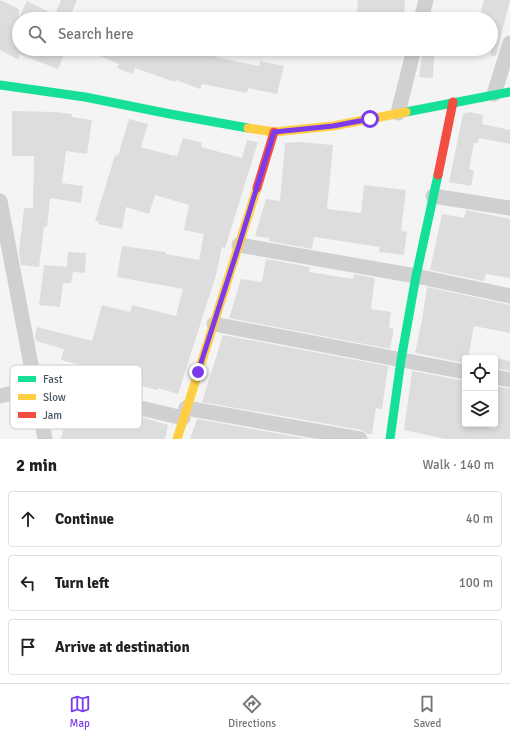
<!DOCTYPE html>
<meta charset="utf-8">
<style>
:root{--surface:#fff;--page:#f6f6f6;--text:#202124;--muted:#757577;--line:#e0e0e0;--accent:#7c3aed}
body{margin:0;font-family:Signika,sans-serif;background:var(--page);color:var(--text)}
.controls{position:absolute;right:12px;bottom:12px;display:grid;overflow:hidden;border-radius:4px;box-shadow:0 2px 6px #0003}
.controls button{width:36px;height:36px;display:grid;place-items:center;padding:0;border:0;border-bottom:1px solid var(--line);background:var(--surface);color:var(--text);font:20px sans-serif}
.stop{position:absolute;width:12px;height:12px;margin:-9px;border:3px solid #7c3aed;border-radius:50%;background:#fff}
.stop.end{background:#7c3aed;border-color:#fff;box-shadow:0 1px 4px #0008}
.list{margin:0;padding:0;list-style:none}
h2{display:flex;justify-content:space-between;align-items:center;height:52px;margin:0;padding:0 16px;font-size:17px}
h2 small{font-size:13px;font-weight:400;color:var(--muted)}
.list li{display:grid;grid-template-columns:26px 1fr auto;gap:12px;align-items:center;box-sizing:border-box;height:56px;margin:0 8px 8px;padding:0 8px;border:1px solid var(--line);border-radius:4px}
.list b{display:block;font-size:15px;white-space:nowrap}
.list em{font-size:13px;font-style:normal;color:var(--muted)}
.icon{flex:none;width:22px;height:22px;fill:none;stroke:currentColor;stroke-width:2;stroke-linecap:round;stroke-linejoin:round}
.map{position:relative;flex:none;width:510px;height:439px;overflow:hidden}
.search{position:absolute;background:var(--surface);box-shadow:0 2px 6px #0003;left:12px;right:12px;top:12px;height:44px;display:flex;align-items:center;gap:10px;box-sizing:border-box;padding:0 14px;border-radius:22px;color:var(--muted);font-size:15px}
.sheet{height:244px;background:var(--surface)}
nav{display:flex;justify-content:space-around;align-items:center;box-sizing:border-box;height:56px;border-top:1px solid var(--line);background:var(--surface);font-size:11px;color:var(--muted)}
nav a{display:grid;justify-items:center;gap:2px}
nav .on{color:var(--accent)}
.map>svg:first-child{display:block}
</style>
<div class="map">
<svg width="510" height="439" viewBox="0 0 510 439">
<rect width="100%" height="100%" fill="#f4f4f4"/>
<path fill="#ddddde" d="M0,0L19,9V17L27,1L55,15L61,0H77L69,19H19V49H66L58,69L19,54V60L0,50Z
M358,0H405L404,19H356Z
M484,0H510L496,56H491V19H479Z
M83,49H156L169,54L171,49H218L215,57L259,66L260,61L284,66L277,94L248,88L247,93L202,84L200,89L176,80L175,82L135,68L133,74L117,68L119,64Z
M422,55L434,56L433,78L419,77Z
M12,111L55,112L72,114V117L92,120L87,154L66,151L62,183L83,186L81,203L50,198L47,227H44L39,267L21,265L19,252L24,208H33L34,156H12Z
M470,112L483,115L482,124L510,130V144L479,138L478,143H474L469,169L474,171L471,186L449,182L463,114Z
M129,119L148,124L141,147L174,156V155L177,156L183,138L202,143L201,147L242,158L247,140L258,142L225,248L222,247L216,275L178,394L158,388L157,390L83,371L84,366L61,360L64,349L36,341L35,337L37,327L92,341L102,305L130,312L132,305L176,316L183,289L117,277L122,246L166,252V254L199,260L204,234L184,230L189,205L155,195L149,214L126,207L122,229L98,224L99,221H95L115,155L118,156Z
M300,142L333,145L327,209L361,213L364,185L406,190L401,231L407,232L404,255L379,252L380,247L314,237L312,249L269,241V238L255,236L266,199L280,201L285,143Z
M466,210L510,219V278L486,274L484,281L430,270L442,214L464,218Z
M68,252L86,253L85,273L73,272L71,283H63L60,307L39,305L44,265L67,267Z
M266,259L310,267L309,272L353,279L354,274L375,278L371,309L391,312L389,328H393V334L390,349L229,318L241,279L262,282Z
M427,287L510,305V333L474,326L468,358H465V363L415,353L422,320Z
M223,335L388,366L382,409L376,408L372,434H367L362,430L202,402Z
M495,358L510,361V371L495,368Z
M412,371L465,381V424H474L495,429V386L510,389V439H446L404,430Z
M69,400L145,418L168,425L165,439H61L65,423L63,422Z
M197,419L309,439H190Z"/>
<g fill="none" stroke-linecap="round" stroke-linejoin="round">
<path stroke="#ced0d2" stroke-width="15" d="M421,19L426,0
M494,94L510,43
M398,113L414,49
M433,196L510,208
M0,201L45,439
M239,245L416,276L510,296
M214,324L465,372
M495,377L510,380
M0,396L36,388L48,386L183,418
M186,408L360,439"/>
<path stroke="#16e098" stroke-width="9" d="M0,85L85,97L170,114L248,128
M406,112L510,92
M390,439L401,360L416,276L438,175"/>
<path stroke="#ffcf43" stroke-width="9" d="M248,128L274,132L333,126L406,112
M177,439L257,188"/>
<path stroke="#f24e42" stroke-width="9" d="M438,175L453,102
M257,188L274,132"/>
</g>
<g fill="none" stroke-linecap="round" stroke-linejoin="round">
<path stroke="#7c3aed" stroke-width="5" d="M198,372L239,245L274,132L333,126L370,119"/>
</g>
<rect x="10" y="365" width="132" height="64" rx="6" fill="#fff" stroke="#c9ccd0" stroke-width="1"/>
<rect x="18" y="376" width="18" height="6" fill="#16e098"/>
<rect x="18" y="394" width="18" height="6" fill="#ffcf43"/>
<rect x="18" y="412" width="18" height="6" fill="#f24e42"/>
<g font-size="11" fill="#4a5661">
<text x="43" y="383">Fast</text>
<text x="43" y="401">Slow</text>
<text x="43" y="419">Jam</text>
</g>
</svg>
<div class="controls">
<button><svg class="icon" aria-label="locate" viewBox="0 0 24 24"><circle cx="12" cy="12" r="6"/><path d="M12 2v4M12 18v4M2 12h4M18 12h4"/></svg></button>
<button><svg class="icon" aria-label="layers" viewBox="0 0 24 24"><path d="M12 4l9 5-9 5-9-5zM3 14l9 5 9-5"/></svg></button>
</div>
<div class="stop" style="left:370px;top:119px"></div>
<div class="stop end" style="left:198px;top:372px"></div>
<div class="search"><svg class="icon" aria-label="search" viewBox="0 0 24 24"><circle cx="10" cy="10" r="6"/><path d="M15 15l6 6"/></svg>Search here</div>
</div>
<section class="sheet">
<h2>2 min<small>Walk · 140 m</small></h2>
<ul class="list">
<li><svg class="icon" aria-label="ahead" viewBox="0 0 24 24"><path d="M12 20V5M6 11l6-6 6 6"/></svg><div><b>Continue</b></div><em>40 m</em></li>
<li><svg class="icon" aria-label="left" viewBox="0 0 24 24"><path d="M17 20v-9H6M10 6l-5 5 5 5"/></svg><div><b>Turn left</b></div><em>100 m</em></li>
<li><svg class="icon" aria-label="arrive" viewBox="0 0 24 24"><path d="M6 21V4h12l-3 4 3 4H6"/></svg><div><b>Arrive at destination</b></div></li>
</ul>
</section>
<nav>
<a class="on"><svg class="icon" aria-label="map" viewBox="0 0 24 24"><path d="M3 6l6-2 6 2 6-2v14l-6 2-6-2-6 2zM9 4v14M15 6v14"/></svg>Map</a>
<a><svg class="icon" aria-label="directions" viewBox="0 0 24 24"><path d="M12 3l9 9-9 9-9-9zM9 14v-3h6M13 9l2 2-2 2"/></svg>Directions</a>
<a><svg class="icon" aria-label="saved" viewBox="0 0 24 24"><path d="M7 4h10v16l-5-4-5 4z"/></svg>Saved</a>
</nav>
